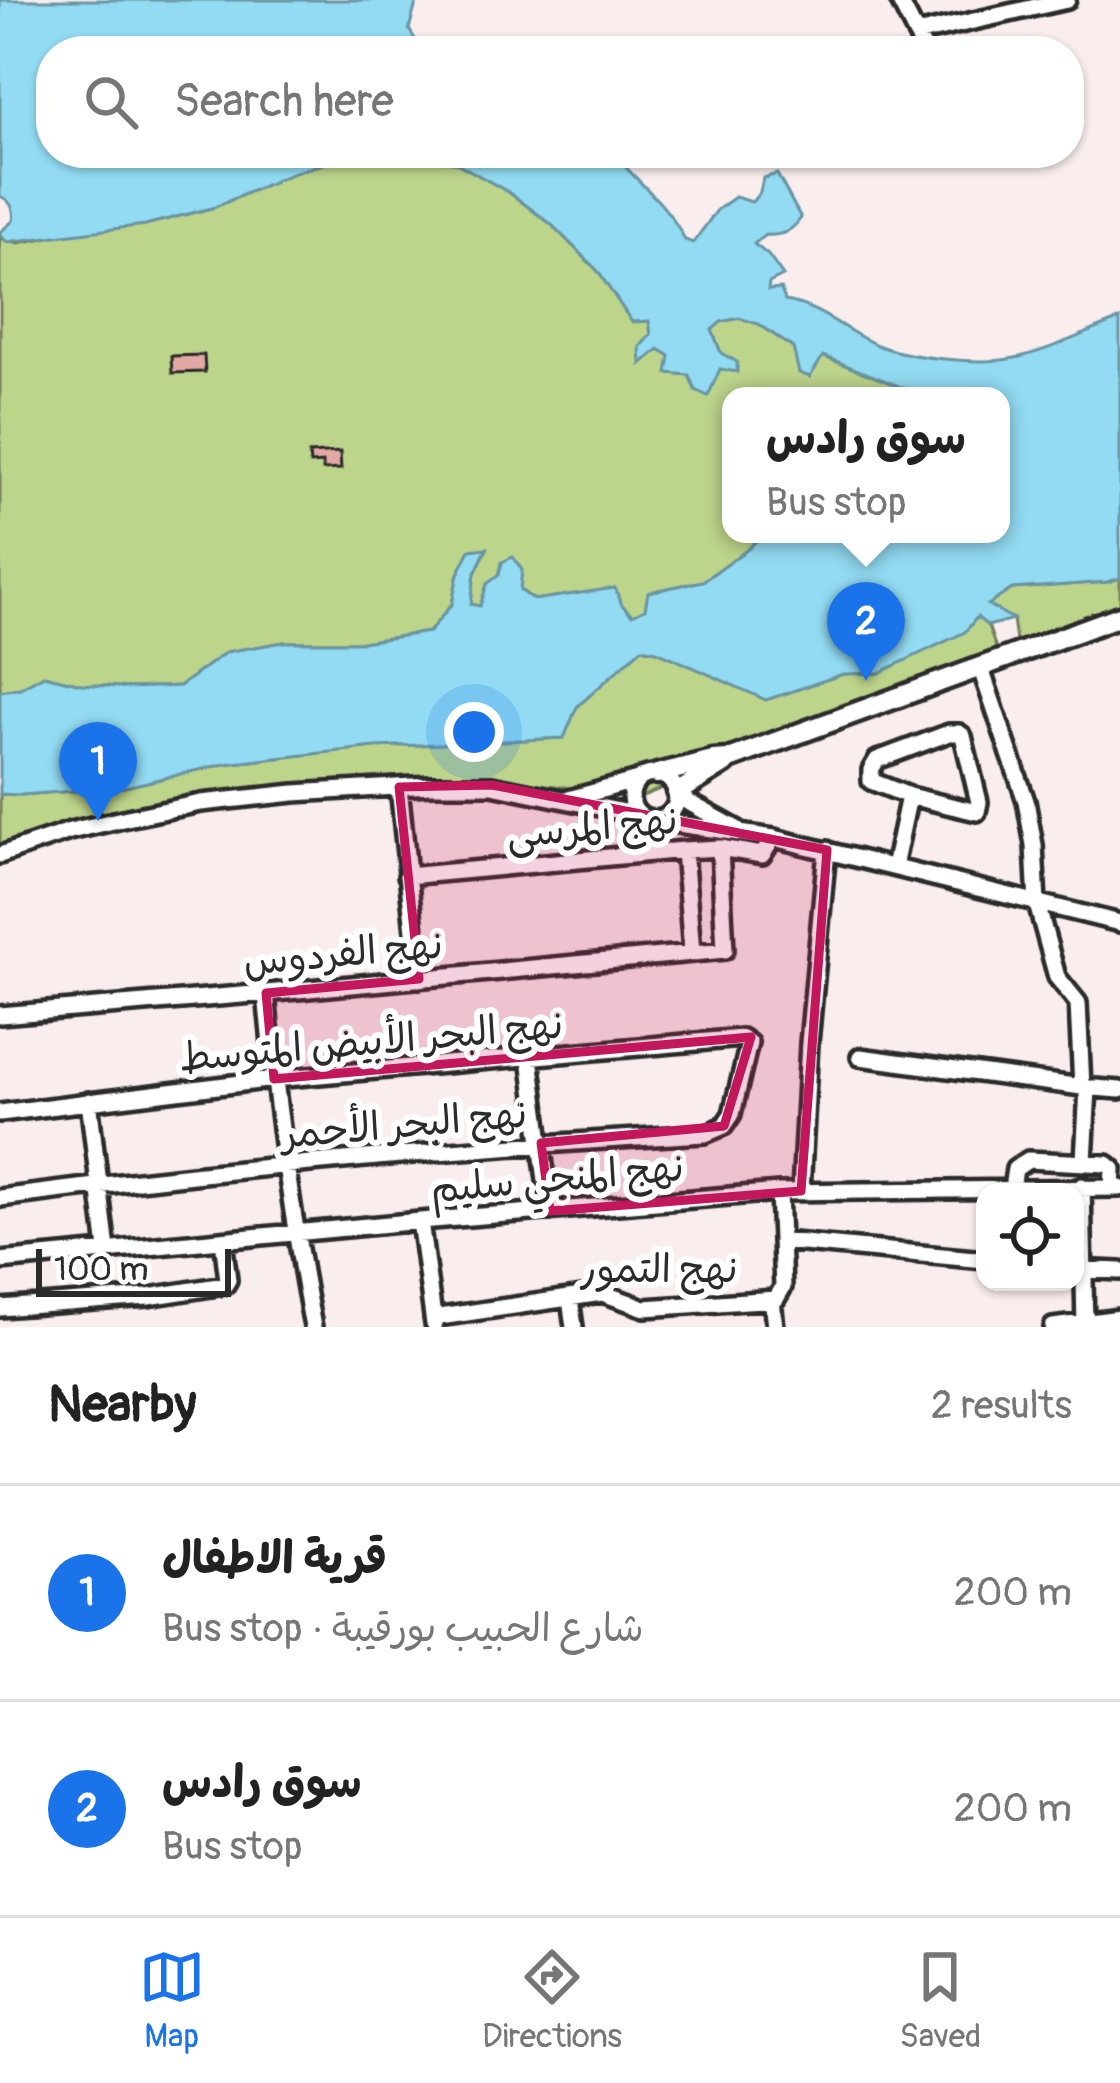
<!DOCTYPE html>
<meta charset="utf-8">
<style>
:root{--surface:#fff;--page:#f2f2f2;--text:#222;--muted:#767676;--line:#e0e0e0;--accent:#1a73e8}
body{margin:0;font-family:Pangolin,"Playpen Sans Arabic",sans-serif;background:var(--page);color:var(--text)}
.controls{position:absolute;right:36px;bottom:36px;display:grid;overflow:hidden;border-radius:24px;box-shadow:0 3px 9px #0004}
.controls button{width:108px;height:108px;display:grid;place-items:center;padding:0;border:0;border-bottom:3px solid var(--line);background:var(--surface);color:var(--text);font:60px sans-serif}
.scale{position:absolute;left:36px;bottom:30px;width:195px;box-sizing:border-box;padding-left:12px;border:6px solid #2b2b2b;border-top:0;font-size:33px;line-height:42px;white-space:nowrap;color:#2b2b2b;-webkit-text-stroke:9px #fff;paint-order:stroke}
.you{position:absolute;left:474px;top:732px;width:42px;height:42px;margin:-30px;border:9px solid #fff;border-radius:50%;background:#1a73e8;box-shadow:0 0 0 18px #1a73e833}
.badge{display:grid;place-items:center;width:78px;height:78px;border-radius:50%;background:var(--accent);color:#fff;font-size:39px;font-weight:700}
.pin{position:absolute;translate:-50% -99px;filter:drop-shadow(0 3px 6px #0008)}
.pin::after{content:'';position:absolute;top:63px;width:42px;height:36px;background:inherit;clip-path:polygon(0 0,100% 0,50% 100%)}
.popup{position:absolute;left:722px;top:387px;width:288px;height:156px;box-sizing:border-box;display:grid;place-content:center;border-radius:24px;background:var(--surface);filter:drop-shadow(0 3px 9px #0005);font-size:39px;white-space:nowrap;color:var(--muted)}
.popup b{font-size:45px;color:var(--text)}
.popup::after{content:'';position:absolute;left:50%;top:100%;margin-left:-24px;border:24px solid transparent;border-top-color:var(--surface)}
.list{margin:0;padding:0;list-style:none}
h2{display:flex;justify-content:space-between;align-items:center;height:156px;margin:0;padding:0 48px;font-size:51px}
h2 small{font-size:39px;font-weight:400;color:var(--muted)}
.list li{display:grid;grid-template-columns:78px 1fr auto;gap:36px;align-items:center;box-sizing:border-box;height:216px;padding:0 48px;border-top:3px solid var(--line)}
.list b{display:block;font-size:45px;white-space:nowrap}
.list p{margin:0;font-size:39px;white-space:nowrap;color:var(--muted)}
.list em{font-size:39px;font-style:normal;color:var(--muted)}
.icon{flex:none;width:66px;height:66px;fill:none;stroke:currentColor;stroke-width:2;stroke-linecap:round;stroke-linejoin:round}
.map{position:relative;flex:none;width:1120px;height:1327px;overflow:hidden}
.search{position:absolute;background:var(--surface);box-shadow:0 3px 9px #0004;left:36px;right:36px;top:36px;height:132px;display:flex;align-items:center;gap:30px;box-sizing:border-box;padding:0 42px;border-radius:48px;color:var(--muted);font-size:45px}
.sheet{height:588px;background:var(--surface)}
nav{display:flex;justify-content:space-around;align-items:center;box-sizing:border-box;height:168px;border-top:3px solid var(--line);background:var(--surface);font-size:33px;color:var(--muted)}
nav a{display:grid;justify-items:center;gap:6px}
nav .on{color:var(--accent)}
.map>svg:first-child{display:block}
</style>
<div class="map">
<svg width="1120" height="1327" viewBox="0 0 1120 1327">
<rect width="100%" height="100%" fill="#f9eeed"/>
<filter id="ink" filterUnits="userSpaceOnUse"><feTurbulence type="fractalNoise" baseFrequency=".00833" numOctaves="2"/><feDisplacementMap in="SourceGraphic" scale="24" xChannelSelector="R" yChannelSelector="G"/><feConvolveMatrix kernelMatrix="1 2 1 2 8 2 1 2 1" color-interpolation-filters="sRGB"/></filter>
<g filter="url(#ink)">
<path fill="#bdd48b" stroke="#74805b" stroke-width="3" d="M391,153L455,162L510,193L551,224L597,270L632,322L649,321L651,334L642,363L659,349L671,356L668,373L689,375L721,353L712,330L721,322L739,318L759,324L793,348L822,356L924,396H731V534H763L749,548L703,581L649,592L646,610L632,615L622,605L614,589L534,600L499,575L480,607L470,604L475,573L487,549L471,550L458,574L452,604L429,632L362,642H284L227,652L180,686L130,688L81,684L44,675L20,688L0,691V235L3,239L19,243L70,233L145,225L215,207L293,173L339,159Z
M1120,578V612L1017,649L1013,619L987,605L1012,589L1107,582Z
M977,617L988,626L997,651L643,796L521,782L378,781L296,787L0,852V794L21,795L125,787L224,764L375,747L563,738L577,707L642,648L657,651L766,700L843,674L879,673Z"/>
<path fill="#92dbf3" stroke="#6995a3" stroke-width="3" d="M0,0H417L409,29L419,46L438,51H51V153H389L339,159L293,173L215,207L145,225L7,242L0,235V232L13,221C15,210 11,201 0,196Z
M391,153H613C638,183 668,204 685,240L693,243L717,210L735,197L752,202L760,192L763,178L777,174L801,218C791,232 782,236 765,235L754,244L768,255L783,276L769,283L768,290L781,289L785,301C819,306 845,331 877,345C909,358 980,365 1015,358C1046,352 1089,331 1120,319V578L1107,582L1012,589L988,605L1013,619L988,626L977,617L965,632L879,673L843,674L766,700L657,651L642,648L577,707L564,738L375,747L224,764L125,787L21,795L0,794V691L20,688L44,675L81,684L130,688L180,686L226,652L284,642H362L429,632L452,604L458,574L470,550L487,548L475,573L471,604L480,606L487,584L499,575L502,562L513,557L522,570L520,590L534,600L615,588L622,605L632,615L645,609L648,592L703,581L749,548L763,534H1001V396H924L823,356L810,377L799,373L793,348L759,324L739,318L721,322L712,330L721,353L737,362V372L720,369L708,396L695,390L689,375L667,373L670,356L659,349L641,364L640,347L651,334L649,321L632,322L597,270L551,224L510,193L455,162Z"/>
<path fill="#e2a8a3" stroke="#2b2b2b" stroke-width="3" d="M204,355L205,372L172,373L171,356Z
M340,452L341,469L323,470V463L310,464L309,454Z"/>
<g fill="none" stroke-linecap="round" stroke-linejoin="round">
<g stroke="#2b2b2b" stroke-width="24">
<path id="minor" d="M899,0L924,49
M916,34L1067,0
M981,669L1026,801L1034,845L1037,904L1057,977L1078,1003L1082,1087
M949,733H959L963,736L979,802L977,812L909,796L871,781V770L877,760Z
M631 797a23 23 0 1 1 46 0a23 23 0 1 1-46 0Z
M399,787L419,979
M677,796L737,829
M565,800L638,780
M657,821L774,838L1120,923
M684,850L692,952
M0,855L70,831L127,818L201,803L294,793L431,785H492L638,815
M894,867L909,796
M407,876L684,850L720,848L762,855L774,838
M266,993C276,1105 292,1216 313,1327
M0,1015L266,993L725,950L720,848
M860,1057L1082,1087L1120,1090
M530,1058L550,1211
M89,1101L107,1250
M0,1113L274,1079L742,1038L749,1043L732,1114L724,1126L705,1134C470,1147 234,1167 0,1198
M1084,1161L1088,1088
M1082,1186L1085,1327
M1012,1188L1015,1169L1028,1160L1107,1164L1113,1169L1112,1188
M801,1191L809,1043L827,850
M420,1221L434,1324
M782,1241L985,1260
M0,1261L420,1221L779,1192L1120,1188
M1075,1269L1120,1271
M570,1299L574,1327
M772,1300L775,1327
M0,1308L148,1297L225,1285L228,1280L223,1240
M433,1318L602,1293L645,1308L776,1299L783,1287L779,1192
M1053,1327L1120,1318"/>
</g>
<g stroke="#2b2b2b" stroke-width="27">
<path id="major" d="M657,774L713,760L729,759L1120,616
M677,793L725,763"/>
</g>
<use href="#minor" stroke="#fff" stroke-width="15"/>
<use href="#major" stroke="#fff" stroke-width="18"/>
</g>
</g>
<path fill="#c2185b" fill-opacity="0.2" stroke="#c2185b" stroke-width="9" stroke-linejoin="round" d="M492,785L827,850L801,1191L550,1211L541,1143L724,1126L751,1037L274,1079L266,993L419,979L399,787Z"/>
<g text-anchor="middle" stroke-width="12" stroke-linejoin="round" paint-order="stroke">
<g font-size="39" fill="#2b2b2b" stroke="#fff">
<text transform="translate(592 826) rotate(-5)" y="14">نهج المرسى</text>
<text transform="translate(343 952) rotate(-5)" y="14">نهج الفردوس</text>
<text transform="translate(371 1040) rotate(-5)" y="14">نهج البحر الأبيض المتوسط</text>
<text transform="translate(404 1123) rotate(-5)" y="14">نهج البحر الأحمر</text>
<text transform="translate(557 1177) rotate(-5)" y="14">نهج المنجي سليم</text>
<text x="659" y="1282">نهج التمور</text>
</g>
</g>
</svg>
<div class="controls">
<button><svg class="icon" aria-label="locate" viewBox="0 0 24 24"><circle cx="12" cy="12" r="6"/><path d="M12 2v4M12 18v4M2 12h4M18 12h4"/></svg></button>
</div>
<div class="scale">100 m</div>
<div class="you"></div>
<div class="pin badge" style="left:98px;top:821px">1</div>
<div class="pin badge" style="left:866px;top:681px">2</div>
<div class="popup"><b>سوق رادس</b>Bus stop</div>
<div class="search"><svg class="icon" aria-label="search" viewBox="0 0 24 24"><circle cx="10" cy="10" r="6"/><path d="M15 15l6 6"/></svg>Search here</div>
</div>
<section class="sheet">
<h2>Nearby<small>2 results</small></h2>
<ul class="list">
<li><span class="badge">1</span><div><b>قرية الاطفال</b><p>Bus stop · شارع الحبيب بورقيبة</p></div><em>200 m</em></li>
<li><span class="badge">2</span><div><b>سوق رادس</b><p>Bus stop</p></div><em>200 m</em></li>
</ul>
</section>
<nav>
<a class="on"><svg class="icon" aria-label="map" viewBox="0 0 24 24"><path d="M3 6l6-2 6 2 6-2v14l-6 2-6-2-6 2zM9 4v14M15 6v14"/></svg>Map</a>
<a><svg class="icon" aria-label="directions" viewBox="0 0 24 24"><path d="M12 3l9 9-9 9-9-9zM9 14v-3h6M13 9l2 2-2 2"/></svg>Directions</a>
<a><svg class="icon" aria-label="saved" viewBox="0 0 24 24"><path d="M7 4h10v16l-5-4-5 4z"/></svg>Saved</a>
</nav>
